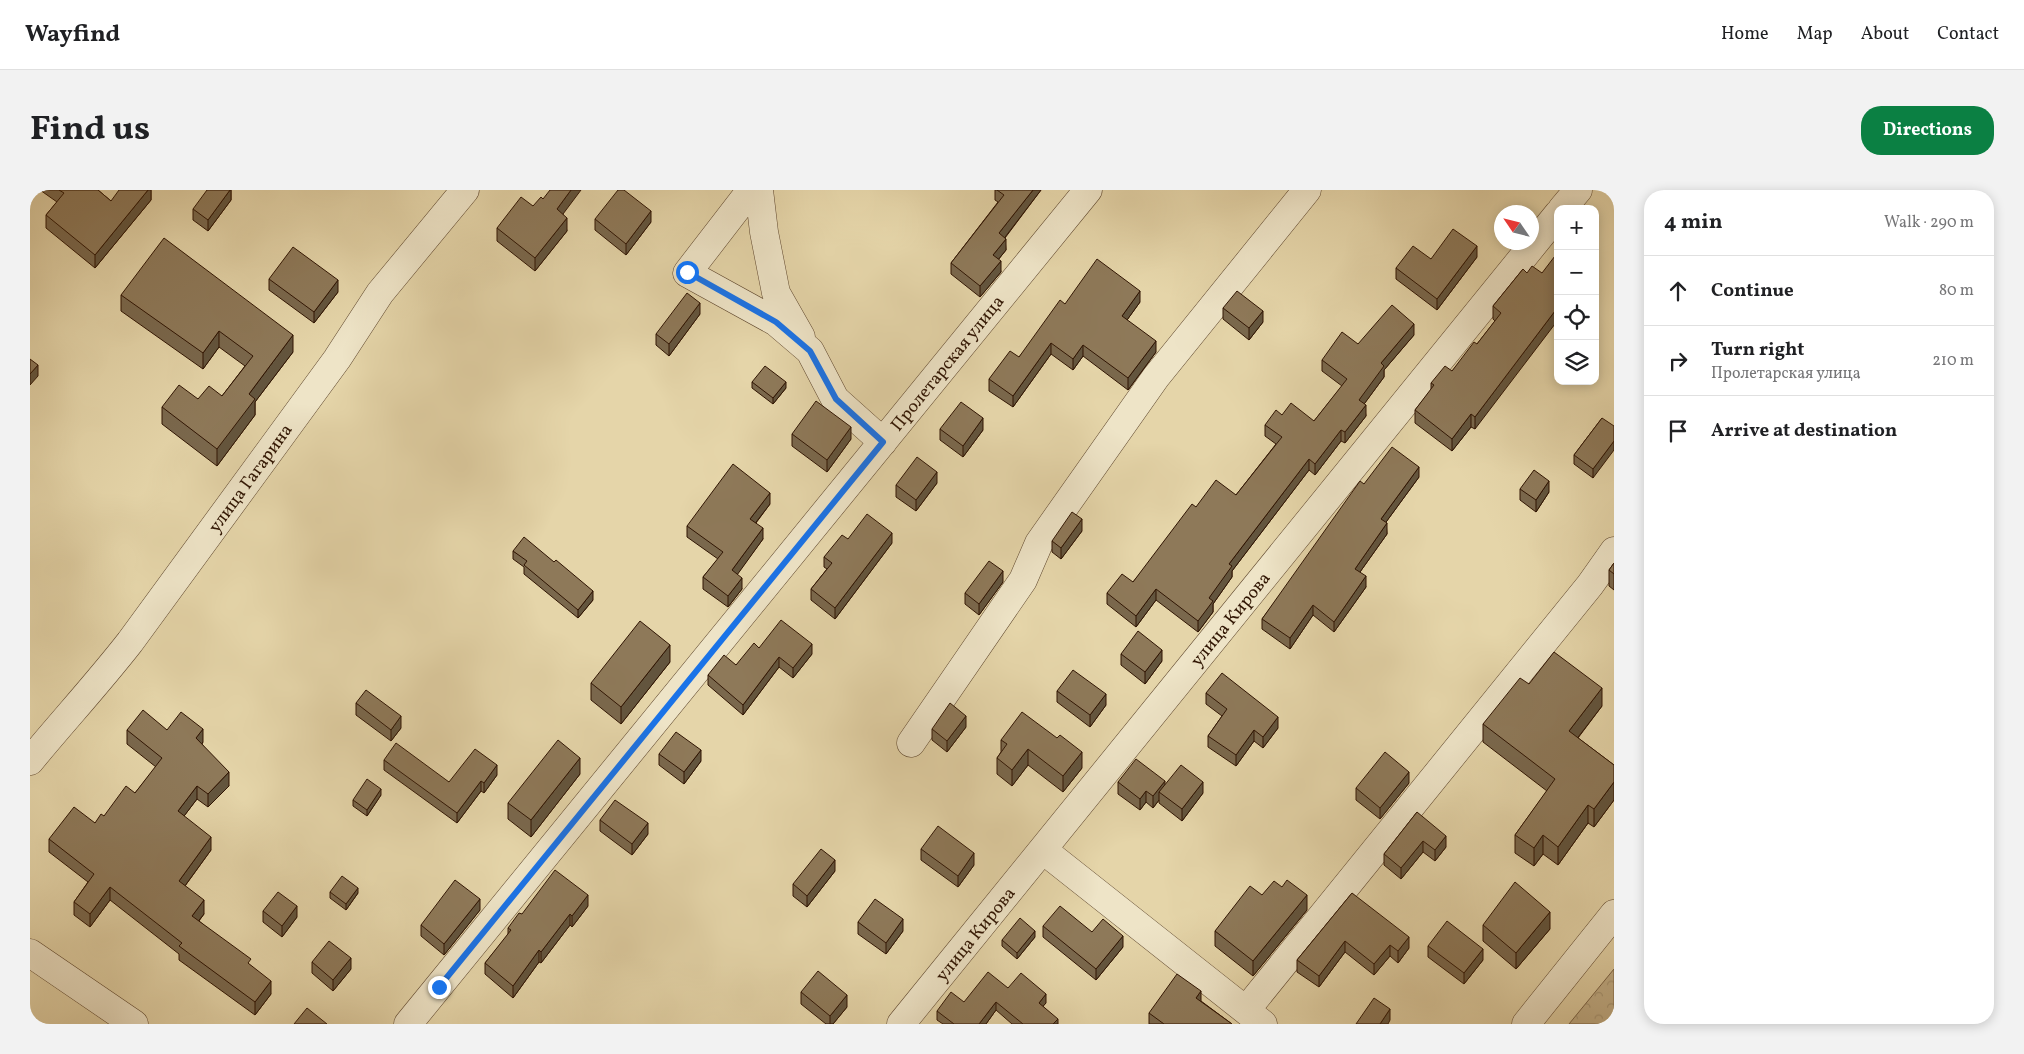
<!DOCTYPE html>
<meta charset="utf-8">
<style>
:root{--surface:#fff;--page:#f2f2f2;--text:#202124;--muted:#757577;--line:#e0e0e0;--accent:#0b8043}
body{margin:0;font-family:Vollkorn,serif;background:var(--page);color:var(--text)}
.controls{position:absolute;right:15px;top:15px;display:grid;overflow:hidden;border-radius:10px;box-shadow:0 2px 12px #0003}
.controls button{width:45px;height:45px;display:grid;place-items:center;padding:0;border:0;border-bottom:1px solid var(--line);background:var(--surface);color:var(--text);font:25px sans-serif}
.compass{position:absolute;left:1464px;top:15px;width:45px;height:45px;border-radius:50%;background:var(--surface);box-shadow:0 2px 12px #0003;rotate:305deg}
.stop{position:absolute;width:15px;height:15px;margin:-11px;border:4px solid #1a73e8;border-radius:50%;background:#fff}
.stop.end{background:#1a73e8;border-color:#fff;box-shadow:0 1px 5px #0008}
.list{margin:0;padding:0;list-style:none}
h2{display:flex;justify-content:space-between;align-items:center;height:65px;margin:0;padding:0 20px;font-size:21px}
h2 small{font-size:16px;font-weight:400;color:var(--muted)}
.list li{display:grid;grid-template-columns:32px 1fr auto;gap:15px;align-items:center;box-sizing:border-box;height:70px;padding:0 20px;border-top:1px solid var(--line)}
.list b{display:block;font-size:19px;white-space:nowrap}
.list p{margin:0;font-size:16px;white-space:nowrap;color:var(--muted)}
.list em{font-size:16px;font-style:normal;color:var(--muted)}
.icon{flex:none;width:28px;height:28px;fill:none;stroke:currentColor;stroke-width:2;stroke-linecap:round;stroke-linejoin:round}
.map{position:relative;flex:none;width:1584px;height:834px;overflow:hidden;border-radius:20px}
header{display:flex;align-items:center;gap:30px;box-sizing:border-box;height:70px;padding:0 25px;background:var(--surface);border-bottom:1px solid var(--line)}
header strong{font-size:24px}
nav{display:flex;gap:28px;margin-inline-start:auto;font-size:18px}
.intro{display:flex;align-items:center;justify-content:space-between;box-sizing:border-box;height:120px;padding:0 30px}
h1{margin:0;font-size:35px}
.button{padding:12px 22px;border-radius:20px;background:var(--accent);color:#fff;font-size:18px;font-weight:700}
main{display:flex;gap:30px;padding:0 30px}
aside{flex:1;background:var(--surface);border-radius:20px;box-shadow:0 2px 12px #0003}
.map>svg:first-child{display:block}
</style>
<header>
<strong>Wayfind</strong>
<nav><a>Home</a><a>Map</a><a>About</a><a>Contact</a></nav>
</header>
<div class="intro"><h1>Find us</h1><a class="button">Directions</a></div>
<main>
<div class="map">
<svg width="1584" height="834" viewBox="0 0 1584 834">
<defs>
<pattern id="forest-crowns" width="20" height="18" patternUnits="userSpaceOnUse" patternTransform="scale(1.25)"><rect width="20" height="18" fill="#c6b48d"/><path d="M2 6a3 3 0 1 1 6 0M12 15a3 3 0 1 1 6 0" fill="none" stroke="#aa9a78"/></pattern>
</defs>
<rect width="100%" height="100%" fill="#e5d5a9"/>
<filter id="stains"><feTurbulence type="fractalNoise" baseFrequency=".004" numOctaves="4"/><feColorMatrix values="0 0 0 0 .2 0 0 0 0 .09 0 0 0 0 .02 0 0 0 .5 -.17"/></filter>
<radialGradient id="worn" r=".72"><stop offset=".6" stop-color="#630" stop-opacity="0"/><stop offset="1" stop-color="#630" stop-opacity=".3"/></radialGradient>
<path fill="url(#forest-crowns)" stroke="#7b6448" d="M1584,779V834H1539Z"/>
<g fill="none" stroke-linecap="round" stroke-linejoin="round">
<g stroke="#5d452c" stroke-width="29">
<path id="minor" d="M721,0L657,83L746,132L780,161L805,209L853,252
M729,0L734,42L746,103L771,147
M1532,19L1548,0
M881,553L993,390L1009,353L1126,187L1277,0
M0,571C33,531 68,493 100,452L307,169L350,103L435,0
M1013,660L1233,834
M0,763L104,834
M1216,820L1560,395L1584,361
M378,834L1058,0
M871,834L1528,24
M1496,834L1584,724"/>
</g>
<use href="#minor" stroke="#eee4c7" stroke-width="28"/>
</g>
<path fill="#7a684d" stroke="#301503" d="M10,0H68L81,11L121,0V10L65,78L16,38V25L27,12Z
M201,0V10L178,41L163,30V19Z
M965,0H1011L975,48L976,60L968,70L971,82L950,107L921,84V73L968,12L965,10Z
M503,16L533,24L537,41L505,81L467,51V38Z
M565,29L621,32L596,65L565,40Z
M1447,67L1407,120L1366,89V78L1401,69Z
M1493,79L1445,239L1441,237L1422,261L1385,233V220L1401,200V193L1422,181L1447,154L1465,131L1463,129V116Z
M239,89L308,102L284,133L239,100Z
M91,105L263,162L225,212V225L187,276L132,234V217L168,209L192,206L215,176L189,157L173,179L91,121Z
M1110,112L1097,130L1126,162L1098,200L1053,166L1043,180L1021,164L983,217L959,201V189L989,167L1035,114Z
M1193,118L1233,132L1219,150L1193,129Z
M670,124L639,166L626,155V144Z
M1384,145L1354,180V187L1334,214L1336,226L1315,253L1311,251L1285,285L1279,280L1202,381V387L1183,414V422L1168,442L1126,410L1106,437L1077,414V403L1103,392L1166,317L1206,305L1246,254L1235,246V235L1252,225L1284,231L1312,196L1292,181V170L1328,154Z
M722,192L756,198L743,214L722,198Z
M1572,228L1563,288L1544,274V265Z
M910,239L953,240L933,267L910,250Z
M762,244L821,249L797,282L762,256Z
M1389,287L1356,332L1357,344L1330,382L1336,397L1304,442L1283,425L1260,459L1232,439V429L1334,294Z
M907,293L886,321L866,307V295Z
M1490,299L1519,302L1506,322L1490,310Z
M740,314L726,333L733,349L707,384L712,399L698,417L673,399V387L688,369L657,347V336Z
M1052,341L1031,369L1022,362V351Z
M818,349L862,353L805,429L781,410V399L797,379L794,377V367Z
M483,361L563,410L548,428L494,384V377L483,369Z
M1584,373V400L1579,396V380Z
M973,392L949,425L935,414V403Z
M729,458L782,464L763,488L749,477L713,525L678,495V485L706,475Z
M1091,464L1132,471L1115,494L1091,475Z
M640,472L591,534L561,510V493Z
M1499,494L1572,516L1548,548L1584,575V610L1564,637L1558,633L1528,675L1513,664L1504,676L1485,663V645L1517,601L1453,552V534Z
M1027,501L1076,515L1060,537L1027,512Z
M1176,503L1248,538L1233,558L1224,551L1206,576L1178,557V546L1192,526L1176,514Z
M326,513L371,538L361,551L326,525Z
M936,537L917,562L902,550V539Z
M97,540H137L173,552L172,554L199,596L178,617L167,609L154,626L181,660L155,696L174,724L169,731L221,776L241,804L225,825L149,770V764L80,710L60,737L44,725V712L58,692L19,662V649L65,633L105,603L126,577L97,554Z
M971,550L1052,578L1033,602L998,575L982,596L967,584V568L971,562Z
M629,564L671,571L654,594L629,575Z
M354,570L419,592L467,585L454,603L451,601L427,633L354,580Z
M550,584L501,647L478,629V613Z
M1088,592L1135,595L1173,603L1152,631L1129,613V610L1123,618L1116,612L1110,620L1088,604Z
M1379,593L1350,629L1326,610V598Z
M351,605L337,626L323,616V610Z
M1387,622L1416,657L1405,671L1393,662L1371,689L1354,675V664Z
M570,630L618,644L602,665L570,641Z
M891,659L944,675L928,697L891,670Z
M805,681L777,717L763,706V694Z
M300,702L328,703L316,720L300,708Z
M1322,703L1379,758L1368,773L1360,766L1344,785L1315,762L1289,797L1267,782V770Z
M1232,705L1277,720L1223,786L1185,756V741Z
M558,716L542,737L540,735L511,773L509,772L483,808L455,784V773L478,745V738L492,724Z
M450,720L414,765L391,746V735Z
M233,721L267,727L252,747L233,732Z
M828,732L873,741L856,764L828,744Z
M1453,735L1520,739L1486,779L1453,751Z
M1013,736L1062,742L1093,757L1066,790L1013,747Z
M1005,747L987,769L972,756V750Z
M1398,756L1453,770L1434,794L1398,767Z
M282,772L321,779L303,801L282,783Z
M978,798L1016,813L1013,816L1028,834H982L966,820L956,834H913L907,830V821Z
M771,802L817,817L803,834H796L771,814Z
M1171,811L1202,834H1119V823Z"/>
<path fill="#63553e" stroke="#301503" d="M118,0H121V10L65,78V65Z
M200,0H201V10L178,41V30Z
M541,0H551L527,32V19Z
M1003,0H1011L969,55V43Z
M621,21V32L596,65V54Z
M537,28V41L505,81V68Z
M976,49V60L963,76V65Z
M1447,56V67L1407,120V109Z
M1568,69V82L1565,86V73Z
M971,71V82L950,107V96Z
M308,90V102L284,133V122Z
M1110,101V112L1092,137V126Z
M670,113V124L639,166V154Z
M1528,117V130L1445,239V227Z
M1233,121V132L1219,150V138Z
M1384,134V145L1354,180V187L1329,221V210L1351,173Z
M189,141V157L173,179V163Z
M263,145V162L225,212V225L187,276V259L219,204Z
M1126,151V162L1098,200V188Z
M1021,153V164L983,217V206Z
M1053,155V166L1043,180V169Z
M8,175V186L0,195V184Z
M756,192V198L743,214V208Z
M1336,215V226L1315,253V242Z
M1441,224V237L1422,261V249Z
M953,228V240L933,267V256Z
M821,237V249L797,282V270Z
M1311,240V251L1285,285V274Z
M1584,251V260L1563,288V279Z
M1279,269V280L1202,381V387L1183,414V422L1168,442V431L1179,408L1199,374Z
M1389,277V287L1351,339V329Z
M907,282V293L886,321V310Z
M1519,291V302L1506,322V310Z
M740,303V314L720,340V329Z
M1052,329V341L1031,369V358Z
M1357,333V344L1325,389V379Z
M733,338V349L702,392V380Z
M862,343V353L805,429V418Z
M973,381V392L949,425V414Z
M1336,386V397L1304,442V432Z
M712,388V399L698,417V406Z
M1126,399V410L1106,437V426Z
M563,401V410L548,428V420Z
M1283,415V425L1260,459V448Z
M782,454V464L763,488V478Z
M640,455V472L591,534V517Z
M1132,460V471L1115,494V482Z
M749,467V477L713,525V515Z
M1572,498V516L1539,559V541Z
M1076,504V515L1060,537V525Z
M371,526V538L361,551V540Z
M936,526V537L917,562V551Z
M1248,527V538L1233,558V547Z
M173,539V552L166,561V548Z
M1224,540V551L1206,576V565Z
M998,559V575L982,596V580Z
M671,560V571L654,594V582Z
M1052,562V578L1033,602V586Z
M550,568V584L501,647V630Z
M467,575V585L454,603V593Z
M199,582V596L178,617V604Z
M1379,582V593L1350,629V618Z
M451,591V601L427,633V623Z
M1135,591V602H1129V610L1123,618V606Z
M1173,592V603L1152,631V619Z
M1584,592V610L1564,637V619Z
M167,596V609L148,634V621Z
M351,599V605L337,626V620Z
M1116,601V612L1110,620V609Z
M1558,615V633L1528,675V657Z
M618,633V644L602,665V654Z
M1513,645V664L1504,676V658Z
M1416,646V657L1405,671V660Z
M181,647V660L149,704V691Z
M1393,651V662L1371,689V678Z
M944,663V675L928,697V686Z
M805,670V681L777,717V706Z
M80,697V710L60,737V724Z
M328,698V703L316,720V714Z
M558,705V716L542,737V726Z
M1277,705V720L1223,786V771Z
M450,709V720L414,765V754Z
M174,710V724L162,739V726Z
M267,716V727L252,747V736Z
M1520,722V739L1486,779V763Z
M540,724V735L511,773V762Z
M873,729V741L856,764V753Z
M1005,741V747L987,769V763Z
M1093,746V757L1066,790V779Z
M1379,747V758L1368,773V761Z
M1315,751V762L1289,797V786Z
M1360,755V766L1344,785V774Z
M1453,759V770L1434,794V783Z
M509,760V772L483,808V796Z
M321,768V779L303,801V790Z
M241,791V804L225,825V812Z
M1171,801V817L1166,808Z
M1016,804V813L1009,821V813Z
M817,805V817L803,834H800V826Z
M966,812V820L956,834H949Z
M1360,819V830L1358,834H1350Z
M1028,829V834H1023Z"/>
<path fill="#8e7959" stroke="#301503" d="M29,0H68L81,11L89,0H118L65,65L16,25L34,3Z
M177,0H200L178,30L163,19Z
M520,0H541L527,19L537,28L505,68L467,38L491,7L503,16L511,7L513,9Z
M588,0H594L621,21L596,54L565,29Z
M967,0H1003L969,43L976,49L963,65L971,71L950,96L921,73L974,5Z
M1423,39L1447,56L1407,109L1366,78L1383,56L1401,69Z
M134,48L263,145L219,204L225,209L187,259L132,217L149,195L168,209L179,196L192,206L223,166L189,141L173,163L91,105Z
M263,57L308,90L284,122L239,89Z
M1528,62V117L1445,227L1441,224L1422,249L1385,220L1404,195L1401,193L1415,176L1422,181L1444,152L1447,154L1471,123L1463,116L1493,79L1497,83L1502,76L1512,83Z
M1565,67L1568,69L1565,73Z
M1067,69L1110,101L1092,126L1126,151L1098,188L1053,155L1043,169L1021,153L983,206L959,189L980,161L989,167L1030,110L1035,114Z
M1207,101L1233,121L1219,138L1193,118Z
M657,103L670,113L639,154L626,144Z
M1362,115L1384,134L1351,173L1354,176L1329,210L1336,215L1315,242L1311,240L1285,274L1279,269L1199,374L1202,376L1179,408L1183,411L1168,431L1126,399L1106,426L1077,403L1092,384L1103,392L1162,314L1166,317L1186,290L1206,305L1252,247L1235,235L1246,220L1252,225L1261,213L1284,231L1317,189L1292,170L1312,142L1328,154Z
M0,169L8,175L0,184Z
M735,176L756,192L743,208L722,192Z
M786,211L821,237L797,270L762,244Z
M931,212L953,228L933,256L910,239Z
M1572,228L1584,236V251L1563,279L1544,265Z
M1362,257L1389,277L1351,329L1357,333L1325,379L1336,386L1304,432L1283,415L1260,448L1232,429L1330,291L1334,294Z
M887,267L907,282L886,310L866,295Z
M703,274L740,303L720,329L733,338L702,380L712,388L698,406L673,387L693,362L657,336Z
M1504,280L1519,291L1506,310L1490,299Z
M1042,322L1052,329L1031,358L1022,351Z
M837,324L862,343L805,418L781,399L802,373L794,367L812,345L818,349Z
M494,347L524,372L526,370L563,401L548,420L494,375L497,371L483,361Z
M959,371L973,381L949,414L935,403Z
M1584,373V384L1579,380Z
M751,430L782,454L763,478L749,467L713,515L678,485L694,465L706,475L724,453L729,458Z
M610,431L640,455L591,517L561,493Z
M1108,441L1132,460L1115,482L1091,464Z
M1524,462L1572,498L1539,541L1584,575V592L1564,619L1558,615L1528,657L1513,645L1504,658L1485,645L1525,589L1453,534L1490,488L1499,494Z
M1043,480L1076,504L1060,525L1027,501Z
M1192,483L1248,527L1233,547L1224,540L1206,565L1178,546L1197,519L1176,503Z
M336,500L371,526L361,540L326,513Z
M920,513L936,526L917,551L902,539Z
M113,520L137,540L151,522L173,539L166,548L199,582L178,604L167,596L148,621L181,647L149,691L174,710L162,726L221,769L218,773L241,791L225,812L149,756L152,753L80,697L60,724L44,712L64,684L19,649L44,617L65,633L71,624L74,626L96,596L105,603L132,568L97,540Z
M992,522L1027,548L1030,545L1052,562L1033,586L998,559L982,580L967,568L977,554L971,550Z
M646,542L671,560L654,582L629,564Z
M528,550L550,568L501,630L478,613Z
M366,553L419,592L445,559L467,575L454,593L451,591L427,623L354,570Z
M1355,562L1379,582L1350,618L1326,598Z
M1106,569L1135,591L1123,606L1116,601L1110,609L1088,592Z
M1151,575L1173,592L1152,619L1129,602Z
M337,589L351,599L337,620L323,610Z
M585,610L618,633L602,654L570,630Z
M1387,622L1416,646L1405,660L1393,651L1371,678L1354,664Z
M908,636L944,663L928,686L891,659Z
M791,659L805,670L777,706L763,694Z
M525,680L558,705L542,726L540,724L511,762L509,760L483,796L455,773L481,740L478,738L489,723L492,724Z
M312,686L328,698L316,714L300,702Z
M425,690L450,709L414,754L391,735Z
M1257,690L1277,705L1223,771L1185,741L1220,696L1232,705L1244,691L1252,697Z
M1485,692L1520,722L1486,763L1453,735Z
M248,702L267,716L252,736L233,721Z
M1322,703L1379,747L1368,761L1360,755L1344,774L1315,751L1289,786L1267,770Z
M845,709L873,729L856,753L828,732Z
M1030,716L1062,742L1073,729L1093,746L1066,779L1013,736Z
M990,728L1005,741L987,763L972,750Z
M1417,731L1453,759L1434,783L1398,756Z
M299,751L321,768L303,790L282,772Z
M788,781L817,805L800,826L771,802Z
M958,782L978,798L991,783L1016,804L1009,813L1028,829L1023,834H993L966,812L949,834H924L907,821L921,802L934,812Z
M1147,784L1171,801L1166,808L1202,834H1134L1119,823Z
M1344,808L1360,819L1350,834H1326Z
M277,818L297,834H264Z"/>
<g fill="none" stroke-linecap="round" stroke-linejoin="round">
<path stroke="#1a73e8" stroke-width="6" d="M409,797L853,252L806,209L780,161L746,132L657,82"/>
</g>
<g text-anchor="middle" stroke-width="4.5" stroke-linejoin="round" paint-order="stroke">
<g font-size="18" fill="#301503" stroke="#eee4c7">
<text transform="translate(917 173) rotate(-51)" y="6">Пролетарская улица</text>
<text transform="translate(220 288) rotate(-54)" y="6">улица Гагарина</text>
<text transform="translate(1200 429) rotate(-51)" y="6">улица Кирова</text>
<text transform="translate(945 744) rotate(-51)" y="6">улица Кирова</text>
</g>
</g>
<rect width="100%" height="100%" filter="url(#stains)"/>
<rect width="100%" height="100%" fill="url(#worn)"/>
</svg>
<div class="controls">
<button>+</button>
<button>−</button>
<button><svg class="icon" aria-label="locate" viewBox="0 0 24 24"><circle cx="12" cy="12" r="6"/><path d="M12 2v4M12 18v4M2 12h4M18 12h4"/></svg></button>
<button><svg class="icon" aria-label="layers" viewBox="0 0 24 24"><path d="M12 4l9 5-9 5-9-5zM3 14l9 5 9-5"/></svg></button>
</div>
<svg class="compass" viewBox="-18 -18 36 36"><path d="M0-13l5 13h-10z" fill="#e53935"/><path d="M0 13l5-13h-10z" fill="#757577"/></svg>
<div class="stop" style="left:657px;top:82px"></div>
<div class="stop end" style="left:409px;top:797px"></div>
</div>
<aside>
<h2>4 min<small>Walk · 290 m</small></h2>
<ul class="list">
<li><svg class="icon" aria-label="ahead" viewBox="0 0 24 24"><path d="M12 20V5M6 11l6-6 6 6"/></svg><div><b>Continue</b></div><em>80 m</em></li>
<li><svg class="icon" aria-label="right" viewBox="0 0 24 24"><path d="M7 20v-9h11M14 6l5 5-5 5"/></svg><div><b>Turn right</b><p>Пролетарская улица</p></div><em>210 m</em></li>
<li><svg class="icon" aria-label="arrive" viewBox="0 0 24 24"><path d="M6 21V4h12l-3 4 3 4H6"/></svg><div><b>Arrive at destination</b></div></li>
</ul>
</aside>
</main>
